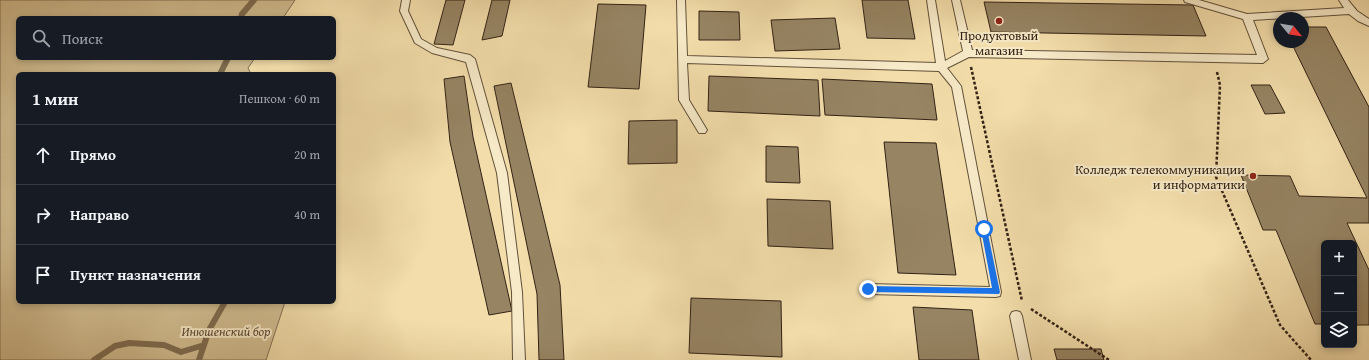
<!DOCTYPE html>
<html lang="ru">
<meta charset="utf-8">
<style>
:root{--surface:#171b24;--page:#20242c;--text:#f1f3f6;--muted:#9ea1a6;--line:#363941}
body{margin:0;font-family:"Gentium Book Plus",serif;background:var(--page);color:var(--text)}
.controls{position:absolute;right:12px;bottom:12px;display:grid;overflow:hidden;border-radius:6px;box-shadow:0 2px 6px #0003}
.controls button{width:36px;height:36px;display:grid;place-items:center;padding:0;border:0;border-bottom:1px solid var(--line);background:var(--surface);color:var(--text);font:20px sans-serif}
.compass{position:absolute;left:1273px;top:12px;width:36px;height:36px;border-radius:50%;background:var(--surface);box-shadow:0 2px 6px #0003;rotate:120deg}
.stop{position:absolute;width:12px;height:12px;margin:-9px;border:3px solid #1a73e8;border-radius:50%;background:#fff}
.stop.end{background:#1a73e8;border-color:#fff;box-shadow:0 1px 4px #0008}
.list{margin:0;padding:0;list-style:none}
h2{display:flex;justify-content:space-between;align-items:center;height:52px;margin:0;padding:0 16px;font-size:17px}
h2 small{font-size:13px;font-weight:400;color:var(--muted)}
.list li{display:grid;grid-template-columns:26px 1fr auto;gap:12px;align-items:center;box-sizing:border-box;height:60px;padding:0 16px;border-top:1px solid var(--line)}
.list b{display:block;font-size:15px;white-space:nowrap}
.list em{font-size:13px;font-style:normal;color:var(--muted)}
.icon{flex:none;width:22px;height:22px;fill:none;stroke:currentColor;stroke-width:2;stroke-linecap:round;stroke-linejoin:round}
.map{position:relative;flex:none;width:1369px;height:360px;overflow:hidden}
.search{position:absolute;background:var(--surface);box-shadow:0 2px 6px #0003;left:16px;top:16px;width:320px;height:44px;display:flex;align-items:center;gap:10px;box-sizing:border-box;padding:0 14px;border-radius:6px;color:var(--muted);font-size:15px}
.panel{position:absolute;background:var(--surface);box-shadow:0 2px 6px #0003;left:16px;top:72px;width:320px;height:232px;border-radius:6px}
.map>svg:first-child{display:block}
</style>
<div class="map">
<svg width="1369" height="360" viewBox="0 0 1369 360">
<rect width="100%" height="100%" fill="#f3deab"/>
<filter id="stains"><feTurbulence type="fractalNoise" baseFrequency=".005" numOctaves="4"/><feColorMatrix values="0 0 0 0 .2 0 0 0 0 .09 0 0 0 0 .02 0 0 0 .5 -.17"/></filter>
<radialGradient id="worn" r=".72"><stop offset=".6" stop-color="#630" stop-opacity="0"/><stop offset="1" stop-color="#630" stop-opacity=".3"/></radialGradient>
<path fill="#d2be92" stroke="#827054" d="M0,0H295L283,18H18V58H255L248,68L251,74H18V302H285L266,360H0Z"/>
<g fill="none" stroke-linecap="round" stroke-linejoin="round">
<path stroke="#7e6c50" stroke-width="6" d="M241,18L242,14L254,0
M220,74L228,58
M94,360L115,346L129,343L164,345L181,352L201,346
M199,360L209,330L225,302"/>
</g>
<path fill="#968463" stroke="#322215" d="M446,0H465L453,45L434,44Z
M492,0H510L502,36L482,40Z
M862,0H908L915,39L867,38Z
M984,2L1193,5L1206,36L991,32Z
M598,4L646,5L639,89L588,87Z
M699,11L739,12L740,40H699Z
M835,18L840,49L775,51L771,20Z
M1303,27H1326L1369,107V223H1347L1369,270V325H1354V243H1324V324H1315L1276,230H1263L1241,175L1290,176L1299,196L1367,198L1291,42H1303Z
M464,76L473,137L512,311L489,315L450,142L444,79Z
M709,76L818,80L820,116L708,111Z
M822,79L932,84L937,120L825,115Z
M511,83L560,285L564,360H539L537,294L494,86Z
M1251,85H1270L1285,113L1265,114Z
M677,120V163L628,164L629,121Z
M884,142L936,143L956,275L898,273Z
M766,146L798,147L800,183L766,182Z
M767,199L830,201L833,249L768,246Z
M691,298L781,301L782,357L689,353Z
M913,307L972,310L979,360H919Z
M1054,349H1101L1104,360H1057Z"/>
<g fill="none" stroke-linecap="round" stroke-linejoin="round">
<g stroke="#62513a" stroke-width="2">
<path id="lane" d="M402,0H410L408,11L421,39L437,48L470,55L475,59L507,173L522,292L525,360H513L512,292L497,173L466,62L432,53L415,43L400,11Z
M677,0H685L687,56L936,63L927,0H935L945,61L963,51L952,0H960L972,50L1257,55L1243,19L1185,2L1184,0H1199L1247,14L1344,8L1339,0H1348L1357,11L1369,19V26L1358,21L1349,14L1253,20L1268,59L1263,63L969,57L947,68L961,86L1001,292L1000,296L996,297L868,294L864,293L863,289L864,285L868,284L990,287L952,87L939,71L687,63L689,100L707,130L705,133H699L679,100Z
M1016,311L1020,312L1022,316L1031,360H1019L1010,316L1012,312Z"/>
</g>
<path stroke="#322215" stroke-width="2.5" stroke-dasharray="3 2" stroke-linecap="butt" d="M971,67L1022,301
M1217,72L1220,85L1216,177L1280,325L1311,360
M1031,309L1109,360"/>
<use href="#lane" fill="#f7eac8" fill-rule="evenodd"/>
</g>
<path fill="#1a73e8" d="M984,226L987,229L1000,292L999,294L866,292L864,289L868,286L992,288L981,229Z"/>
<g fill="#8f2418" stroke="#f7eac8" stroke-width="1.5">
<circle cx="999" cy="21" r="4"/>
<circle cx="1253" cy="176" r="4"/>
</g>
<g text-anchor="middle" stroke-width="4" stroke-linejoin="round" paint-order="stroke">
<g font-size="13" fill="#322215" stroke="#f7eac8">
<text x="999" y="40">Продуктовый<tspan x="999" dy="15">магазин</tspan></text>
<text x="1245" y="174" text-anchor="end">Колледж телекоммуникации<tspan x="1245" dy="15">и информатики</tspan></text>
</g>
<g font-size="13" font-style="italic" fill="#5a4934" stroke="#f7eac8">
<text x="226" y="336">Инюшенский бор</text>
</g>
</g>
<rect width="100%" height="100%" filter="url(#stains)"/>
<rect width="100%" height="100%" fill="url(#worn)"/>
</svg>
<div class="controls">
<button>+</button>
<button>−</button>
<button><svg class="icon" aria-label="layers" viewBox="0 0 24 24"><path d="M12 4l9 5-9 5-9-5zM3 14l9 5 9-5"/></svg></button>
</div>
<svg class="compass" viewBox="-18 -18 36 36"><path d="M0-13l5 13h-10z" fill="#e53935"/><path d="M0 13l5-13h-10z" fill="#9ea1a6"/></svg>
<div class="stop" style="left:984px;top:229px"></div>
<div class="stop end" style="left:868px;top:289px"></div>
<div class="search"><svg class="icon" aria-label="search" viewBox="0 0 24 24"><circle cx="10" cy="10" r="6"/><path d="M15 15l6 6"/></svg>Поиск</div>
<section class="panel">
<h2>1 мин<small>Пешком · 60 m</small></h2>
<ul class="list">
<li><svg class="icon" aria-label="ahead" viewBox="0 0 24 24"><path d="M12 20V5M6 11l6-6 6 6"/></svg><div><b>Прямо</b></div><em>20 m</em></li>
<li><svg class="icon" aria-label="right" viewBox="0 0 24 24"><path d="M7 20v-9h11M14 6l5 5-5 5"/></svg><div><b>Направо</b></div><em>40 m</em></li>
<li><svg class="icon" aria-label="arrive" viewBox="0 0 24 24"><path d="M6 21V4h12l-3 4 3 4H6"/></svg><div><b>Пункт назначения</b></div></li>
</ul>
</section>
</div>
